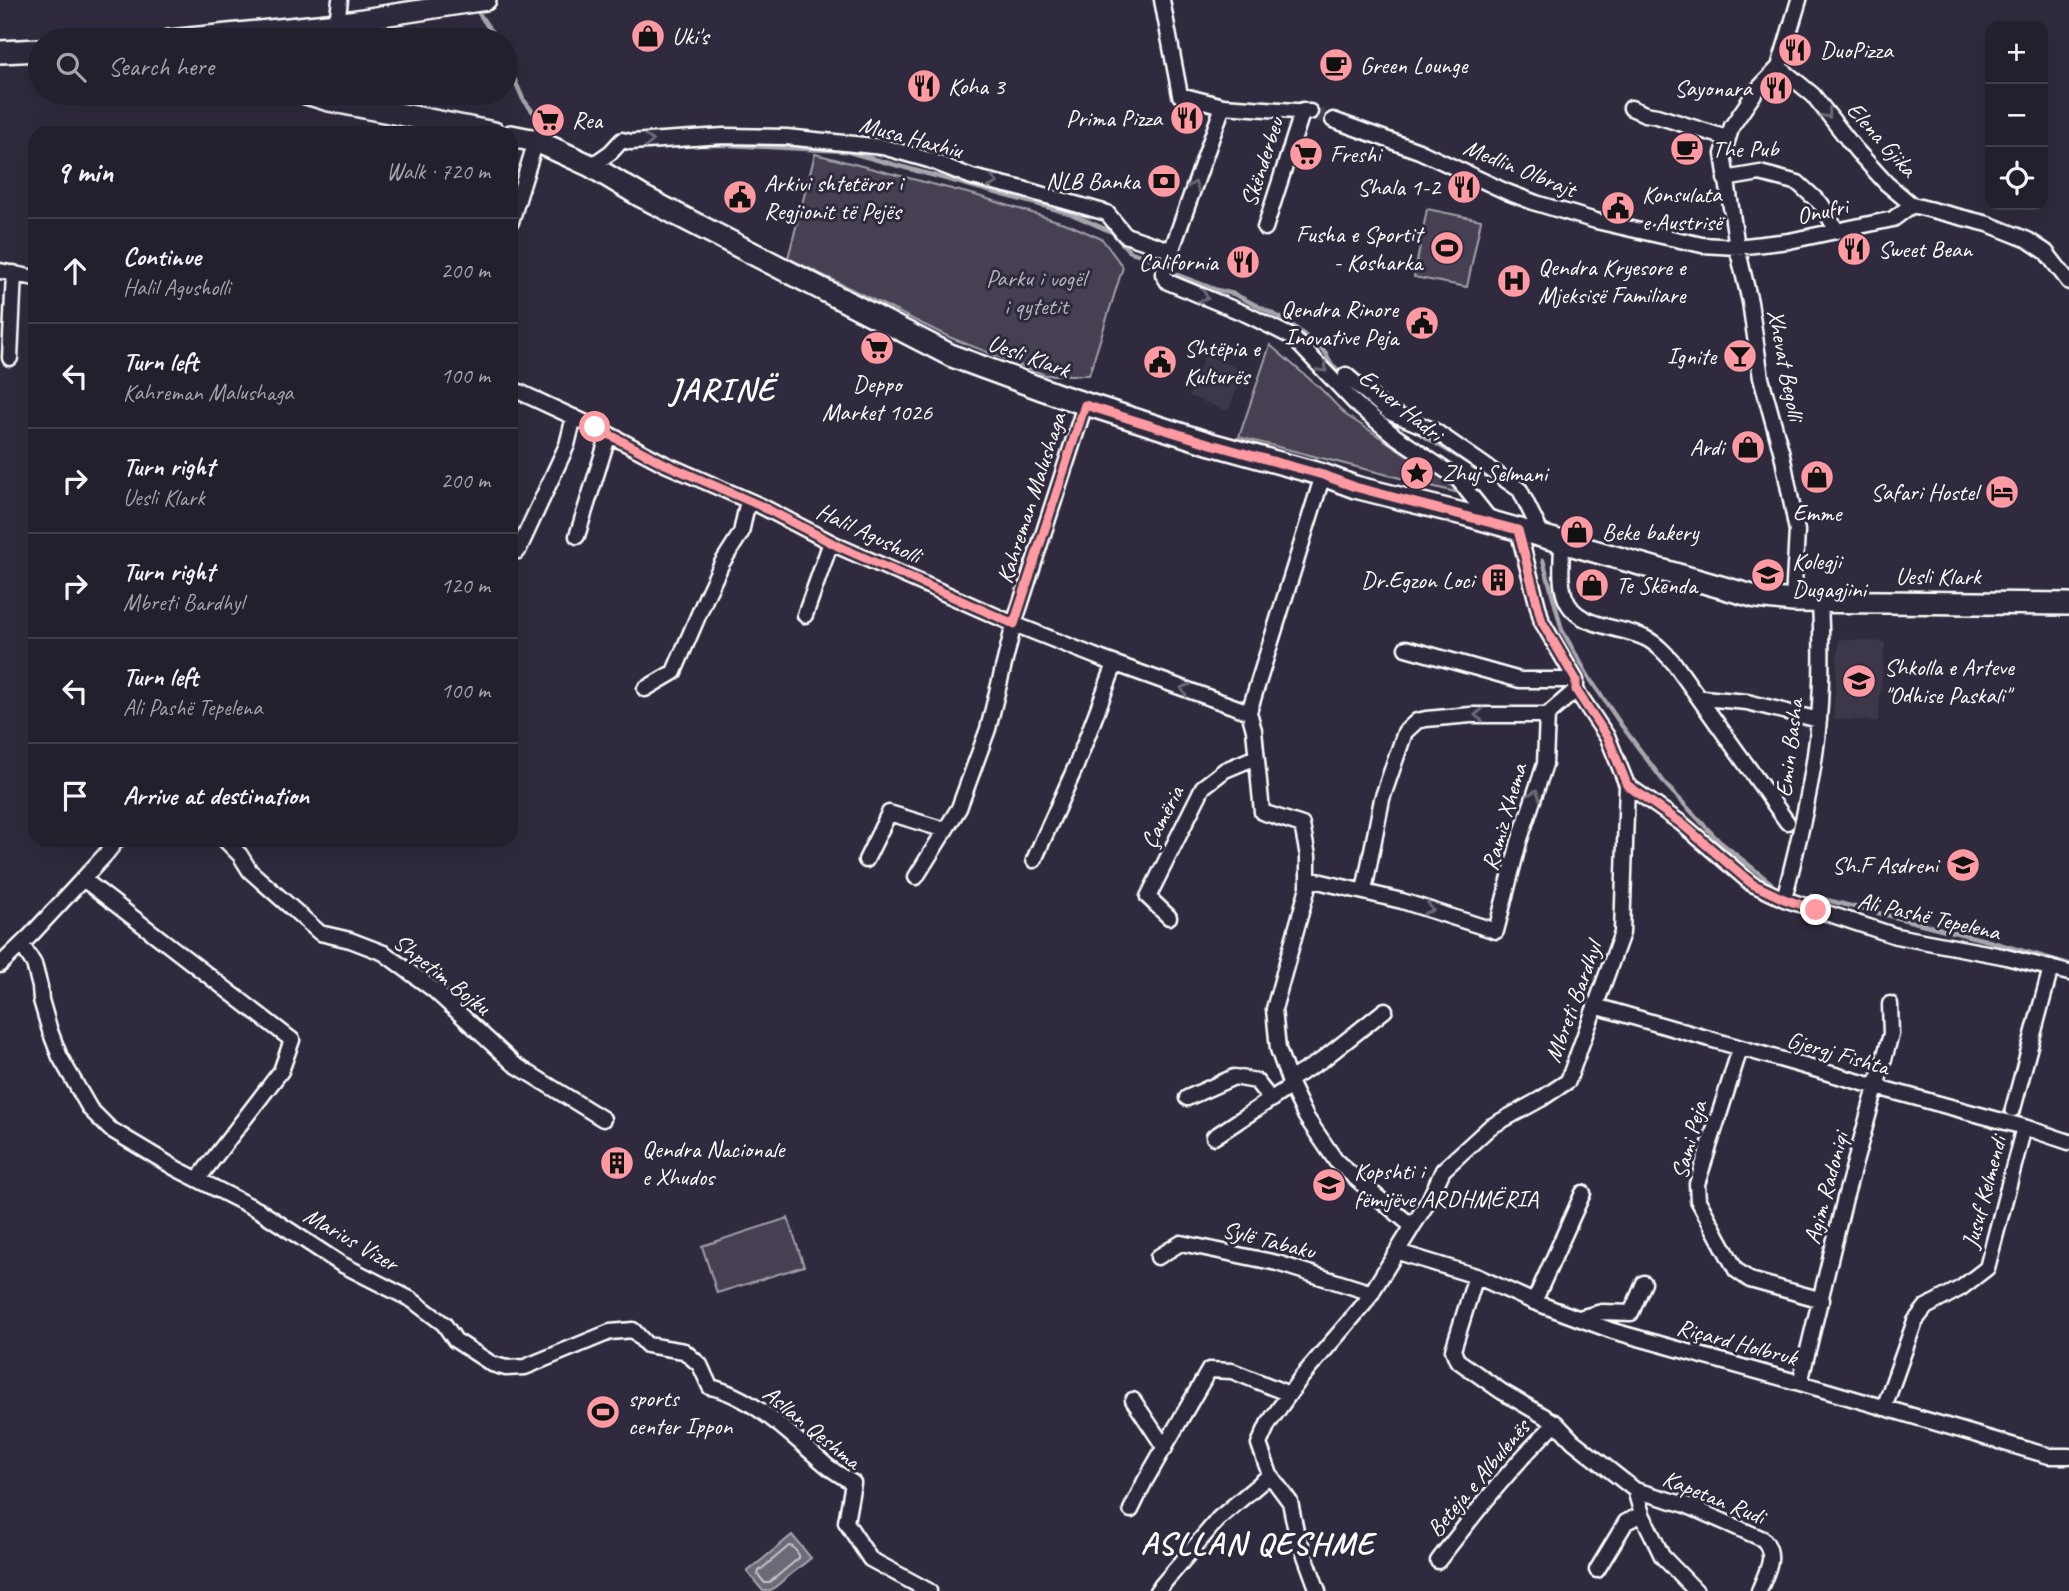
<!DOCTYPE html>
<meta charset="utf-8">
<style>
:root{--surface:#23202e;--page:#2f2d3a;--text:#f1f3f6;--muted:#a3a3aa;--line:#403e4a}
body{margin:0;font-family:Caveat,sans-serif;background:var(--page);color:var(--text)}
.controls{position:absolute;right:21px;top:21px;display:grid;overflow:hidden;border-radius:14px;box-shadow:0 7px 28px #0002}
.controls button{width:63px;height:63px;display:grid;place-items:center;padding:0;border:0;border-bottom:2px solid var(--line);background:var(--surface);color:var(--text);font:35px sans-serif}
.stop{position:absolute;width:21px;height:21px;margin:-16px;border:5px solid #ff9aa2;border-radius:50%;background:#fff}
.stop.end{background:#ff9aa2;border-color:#fff;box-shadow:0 2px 7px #0008}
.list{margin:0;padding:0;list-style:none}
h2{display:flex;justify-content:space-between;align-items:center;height:91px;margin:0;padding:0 28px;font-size:30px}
h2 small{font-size:23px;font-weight:400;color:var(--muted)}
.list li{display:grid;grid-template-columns:46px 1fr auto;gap:21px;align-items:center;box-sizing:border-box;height:105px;padding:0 28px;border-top:2px solid var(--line)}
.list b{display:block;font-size:26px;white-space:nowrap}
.list p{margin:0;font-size:23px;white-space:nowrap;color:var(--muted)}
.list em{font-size:23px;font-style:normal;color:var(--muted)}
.icon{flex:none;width:38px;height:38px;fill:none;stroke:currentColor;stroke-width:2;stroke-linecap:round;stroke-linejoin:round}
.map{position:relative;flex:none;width:2069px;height:1591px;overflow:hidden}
.search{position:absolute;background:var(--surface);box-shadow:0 7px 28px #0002;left:28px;top:28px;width:490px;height:77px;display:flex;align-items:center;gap:18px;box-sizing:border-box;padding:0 24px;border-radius:38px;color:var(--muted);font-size:26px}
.panel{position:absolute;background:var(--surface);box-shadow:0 7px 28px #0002;left:28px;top:126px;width:490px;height:721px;border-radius:21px}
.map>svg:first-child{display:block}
</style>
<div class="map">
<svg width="2069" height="1591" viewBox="0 0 2069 1591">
<rect width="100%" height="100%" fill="#2f2a3d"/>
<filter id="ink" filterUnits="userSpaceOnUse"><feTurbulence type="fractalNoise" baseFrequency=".0143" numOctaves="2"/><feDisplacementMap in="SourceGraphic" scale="14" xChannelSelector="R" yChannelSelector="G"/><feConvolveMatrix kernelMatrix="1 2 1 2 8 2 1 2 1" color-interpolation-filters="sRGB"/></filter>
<g filter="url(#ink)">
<path fill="#3c3749" d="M1205,355L1244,371L1228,411L1189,396Z
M1839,639L1885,642L1878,721L1833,719Z"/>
<path fill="#464152" stroke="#a2a0a8" stroke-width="2" d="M815,154L975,195L1070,225L1102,239L1123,267L1089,375H1045L949,337L788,258Z
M1427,209L1481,220L1467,287L1414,277Z
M1270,345L1320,388L1346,415L1444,479L1454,488L1455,492L1239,437Z
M788,1218L804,1266L717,1293L702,1246Z"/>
<path fill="#6d6a77" stroke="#a7a6ad" stroke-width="2" d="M792,1535L811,1558L770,1591H763L747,1572Z"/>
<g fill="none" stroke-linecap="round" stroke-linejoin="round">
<path stroke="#c5c3c9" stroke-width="2" d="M789,1546L793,1547L799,1555V1558L769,1583H765L758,1575L759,1571Z"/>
<path stroke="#a7a6ad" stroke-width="4.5" d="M476,9L497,40
M506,60L523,99L533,112
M681,145H729L845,151L1069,213L1112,232L1129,251L1154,260L1178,275L1217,290L1234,294L1287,321L1326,353L1330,362L1343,377
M1414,430L1472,465L1509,491
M1543,560L1562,630L1590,679L1622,726L1667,786L1719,841L1771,883
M1811,896L1985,940L2069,964"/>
<path stroke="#443f50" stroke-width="14" stroke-dasharray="14 7" stroke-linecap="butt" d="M1310,112L1333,120"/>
<g stroke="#fff" stroke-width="19">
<path id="street" d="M1162,0L1180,95L1223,106L1310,112
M337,23L340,0
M1779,67L1813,95L1856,150L1886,183L1912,205L1988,224L2028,240L2046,252L2069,282
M1223,106L1163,274L1168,282L1248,315L1292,337L1357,405L1395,436L1457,478L1492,522
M1631,108L1645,114L1657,116L1727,138
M1333,120L1419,151L1507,192L1536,203L1596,221L1702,245L1737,247L1789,241L1893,219L1912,205
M591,166L611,152L622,140L631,142L724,136L786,137L883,147L929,160L972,177L1019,188L1107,213L1125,235L1170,250
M1725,179L1760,173L1798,183L1822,205L1837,231
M511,222L536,141
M1265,228L1303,110
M0,271L35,278
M10,358L14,273
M1346,375L1389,412L1435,431L1520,490L1543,537
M511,388L595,427L665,464L761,506L840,547L1014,624L1102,659L1249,712
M1323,475L1249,712L1254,730L1262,812L1302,825L1308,856V887L1274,1009L1278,1049L1291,1086L1306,1117L1336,1161L1375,1195L1413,1227
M577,536L609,434
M1562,542C1562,560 1559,581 1565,597C1576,629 1619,625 1645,638C1656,643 1665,653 1674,663L1787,822
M518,551L567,445L574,417
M1793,601L1797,531L1782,454L1761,378L1750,302L1737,247L1723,154L1732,126L1756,91L1779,67L1799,0
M805,615L831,542
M1406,648L1520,680H1576
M645,689L674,672L707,595L722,563L741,533L748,500
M1703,698L1747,702L1819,720
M1627,785L1681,823L1752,884L1784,899L1896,936L2002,956L2069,973
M225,840L240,855L250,871L320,933L350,940L384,953L434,990L514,1064L603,1119
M866,860L889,813L945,830
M1034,860L1076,766L1115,664
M916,877L959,808L988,729L1014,624L1085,405
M83,879L292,1040L281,1071L198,1179
M1309,879L1402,901L1496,931L1519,842L1545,764L1547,715
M1364,891L1382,799L1405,732L1417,721L1426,719L1471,715H1547L1576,690
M1784,899C1799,840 1814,780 1819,719C1822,680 1822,640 1820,601
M1169,917L1148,897L1203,787L1225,770L1256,757
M22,945L34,964L40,987L41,1000L50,1031L60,1057L90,1109L110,1129L177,1169L260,1211L341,1264L412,1300L444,1324L455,1340L492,1364L506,1368L525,1367L610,1332L633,1330L647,1345L684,1351L700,1365L710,1387C753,1396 793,1437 826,1465C834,1472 844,1477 853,1483L846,1522L870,1559L929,1591
M0,965L31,935L106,854L117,840
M1595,1006L1877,1087L2024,1127L2069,1142
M1740,1049L1697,1184L1698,1200L1736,1270L1750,1280L1822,1300
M1289,1080L1322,1060L1385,1010
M1187,1098L1234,1077L1256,1081L1271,1100
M2013,1109L2051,968
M1214,1137L1291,1086
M1398,1252L1476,1276L1534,1302L1613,1331L1800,1383L2049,1456H2069
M1158,1257L1181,1243L1277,1263L1372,1293
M1476,1276L1453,1350L1457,1360L1501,1391L1556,1423L1573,1441L1635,1490L1642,1514L1662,1556L1696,1591
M1534,1302L1583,1193
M1579,1318L1602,1312L1631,1313L1644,1283
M1800,1383L1845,1198L1891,1034L1890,1004
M1133,1400L1165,1448
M1884,1408L1915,1321L1926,1307L1961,1288L1987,1268L2024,1127
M1635,1490L1686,1505L1763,1539C1778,1556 1766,1572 1759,1591
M1131,1510L1145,1481L1209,1370L1232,1371L1289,1394
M1438,1561C1476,1512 1511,1466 1556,1423
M1597,1570L1626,1522L1642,1514
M1157,1591L1219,1518L1270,1475
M1318,1591L1296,1531L1290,1502L1270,1475L1259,1444L1268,1424L1300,1379L1365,1303L1429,1200L1443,1170L1490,1127L1541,1099L1568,1081L1622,933L1627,785L1608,738L1576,690V680L1542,622L1518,530"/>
</g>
<g stroke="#fff" stroke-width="24">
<path id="secondary" d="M169,40L337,23L486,0"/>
</g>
<g stroke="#fff" stroke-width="26">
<path id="primary" d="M0,52L40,50
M306,93L329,100L494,133
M511,136L536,141L554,149L591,166L641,196L952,356L1061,396L1211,444L1323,475L1355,487L1467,515L1756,597L1793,601L2069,604"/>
</g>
<use href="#street" stroke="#2f2a3d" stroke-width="14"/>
<use href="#secondary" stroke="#2f2a3d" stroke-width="19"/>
<use href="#primary" stroke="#2f2a3d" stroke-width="21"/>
</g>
<defs><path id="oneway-chevron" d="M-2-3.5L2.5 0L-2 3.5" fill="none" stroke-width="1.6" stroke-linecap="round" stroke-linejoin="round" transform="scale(1.75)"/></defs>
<g stroke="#6d6a77">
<use href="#oneway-chevron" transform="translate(1827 114) rotate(52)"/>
<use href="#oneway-chevron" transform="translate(649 141) rotate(-3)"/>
<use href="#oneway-chevron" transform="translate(993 182) rotate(13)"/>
<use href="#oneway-chevron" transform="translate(1194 186) rotate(-70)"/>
<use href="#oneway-chevron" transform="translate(1204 297) rotate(23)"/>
<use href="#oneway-chevron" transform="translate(1323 368) rotate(46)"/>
<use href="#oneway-chevron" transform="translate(1185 689) rotate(-160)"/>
<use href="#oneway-chevron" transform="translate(1479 715) rotate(179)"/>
<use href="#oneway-chevron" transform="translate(1535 794) rotate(-72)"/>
<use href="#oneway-chevron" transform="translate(1429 909) rotate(18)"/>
</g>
</g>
<g fill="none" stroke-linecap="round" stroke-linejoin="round" filter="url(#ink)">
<path stroke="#ff9aa2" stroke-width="9" d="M595,427L665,464L761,506L840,547L1014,624L1085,405L1211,444L1323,475L1355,487L1518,530L1542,622L1576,680V690L1608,738L1627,785L1681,823L1752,884L1784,899L1816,910"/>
</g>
<defs>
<g id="shop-disc" transform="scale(1.75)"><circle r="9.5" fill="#ff9aa2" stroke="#2f2a3d"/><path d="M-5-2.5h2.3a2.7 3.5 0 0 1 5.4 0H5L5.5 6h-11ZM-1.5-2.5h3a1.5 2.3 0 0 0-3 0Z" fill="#111"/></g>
<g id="restaurant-disc" transform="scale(1.75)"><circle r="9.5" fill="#ff9aa2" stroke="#2f2a3d"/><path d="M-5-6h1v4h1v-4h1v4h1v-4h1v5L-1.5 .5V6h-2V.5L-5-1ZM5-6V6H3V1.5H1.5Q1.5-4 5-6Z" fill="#111"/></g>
<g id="cafe-disc" transform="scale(1.75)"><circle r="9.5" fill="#ff9aa2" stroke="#2f2a3d"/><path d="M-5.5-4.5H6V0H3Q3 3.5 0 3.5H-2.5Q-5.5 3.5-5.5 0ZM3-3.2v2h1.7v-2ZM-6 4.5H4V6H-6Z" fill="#111"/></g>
<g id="supermarket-disc" transform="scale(1.75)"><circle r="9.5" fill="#ff9aa2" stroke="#2f2a3d"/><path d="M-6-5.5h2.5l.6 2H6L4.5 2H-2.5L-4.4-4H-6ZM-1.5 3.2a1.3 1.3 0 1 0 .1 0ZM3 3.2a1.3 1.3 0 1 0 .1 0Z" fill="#111"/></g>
<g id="bank-disc" transform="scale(1.75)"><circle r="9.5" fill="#ff9aa2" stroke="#2f2a3d"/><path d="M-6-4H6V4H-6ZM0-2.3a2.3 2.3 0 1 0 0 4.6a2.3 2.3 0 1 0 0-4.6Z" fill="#111"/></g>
<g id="civic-disc" transform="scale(1.75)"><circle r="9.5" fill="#ff9aa2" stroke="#2f2a3d"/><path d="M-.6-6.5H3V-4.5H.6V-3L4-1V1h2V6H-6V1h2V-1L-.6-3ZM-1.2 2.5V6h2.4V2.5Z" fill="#111"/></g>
<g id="stadium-disc" transform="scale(1.75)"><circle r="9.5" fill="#ff9aa2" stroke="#2f2a3d"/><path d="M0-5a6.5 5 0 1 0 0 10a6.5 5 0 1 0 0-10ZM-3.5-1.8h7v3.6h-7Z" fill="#111"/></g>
<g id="hospital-disc" transform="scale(1.75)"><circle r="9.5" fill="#ff9aa2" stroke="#2f2a3d"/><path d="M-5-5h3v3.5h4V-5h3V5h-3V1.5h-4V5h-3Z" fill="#111"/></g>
<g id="bar-disc" transform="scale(1.75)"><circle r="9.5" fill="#ff9aa2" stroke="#2f2a3d"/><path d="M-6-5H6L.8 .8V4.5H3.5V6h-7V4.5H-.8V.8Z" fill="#111"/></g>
<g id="sight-disc" transform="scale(1.75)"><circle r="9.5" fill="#ff9aa2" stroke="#2f2a3d"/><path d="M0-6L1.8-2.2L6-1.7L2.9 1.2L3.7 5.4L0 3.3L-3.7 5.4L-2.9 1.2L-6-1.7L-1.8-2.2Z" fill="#111"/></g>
<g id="hotel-disc" transform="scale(1.75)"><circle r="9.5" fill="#ff9aa2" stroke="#2f2a3d"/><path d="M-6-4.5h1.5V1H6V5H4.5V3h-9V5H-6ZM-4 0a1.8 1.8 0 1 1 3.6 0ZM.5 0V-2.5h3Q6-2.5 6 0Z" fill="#111"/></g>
<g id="university-disc" transform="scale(1.75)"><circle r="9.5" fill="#ff9aa2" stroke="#2f2a3d"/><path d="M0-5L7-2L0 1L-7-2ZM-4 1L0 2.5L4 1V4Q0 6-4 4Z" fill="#111"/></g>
<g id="building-disc" transform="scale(1.75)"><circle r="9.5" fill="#ff9aa2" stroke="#2f2a3d"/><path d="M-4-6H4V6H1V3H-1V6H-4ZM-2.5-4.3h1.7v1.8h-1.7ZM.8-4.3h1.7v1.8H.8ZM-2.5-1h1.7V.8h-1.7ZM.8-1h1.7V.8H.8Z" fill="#111"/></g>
<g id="school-disc" transform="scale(1.75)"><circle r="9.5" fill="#ff9aa2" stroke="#2f2a3d"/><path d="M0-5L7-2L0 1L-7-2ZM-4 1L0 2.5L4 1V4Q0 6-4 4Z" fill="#111"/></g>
</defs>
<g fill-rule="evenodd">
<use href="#shop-disc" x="648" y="36"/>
<use href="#restaurant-disc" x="1795" y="50"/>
<use href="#cafe-disc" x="1336" y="65"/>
<use href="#restaurant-disc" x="924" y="86"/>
<use href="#restaurant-disc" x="1776" y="88"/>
<use href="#restaurant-disc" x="1187" y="118"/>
<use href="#supermarket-disc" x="548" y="120"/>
<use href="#cafe-disc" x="1687" y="149"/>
<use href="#supermarket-disc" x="1306" y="154"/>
<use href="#bank-disc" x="1164" y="181"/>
<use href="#restaurant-disc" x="1464" y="187"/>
<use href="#civic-disc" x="740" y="197"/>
<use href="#civic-disc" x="1618" y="208"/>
<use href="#stadium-disc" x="1447" y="248"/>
<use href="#restaurant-disc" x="1854" y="249"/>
<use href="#restaurant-disc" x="1243" y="262"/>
<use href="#hospital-disc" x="1514" y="281"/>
<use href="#civic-disc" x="1422" y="323"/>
<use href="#supermarket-disc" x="877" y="348"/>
<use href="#bar-disc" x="1740" y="356"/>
<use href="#civic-disc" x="1160" y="362"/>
<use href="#shop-disc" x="1748" y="447"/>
<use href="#sight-disc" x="1417" y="473"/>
<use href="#shop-disc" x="1817" y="477"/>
<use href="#hotel-disc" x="2002" y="492"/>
<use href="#shop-disc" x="1577" y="532"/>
<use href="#university-disc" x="1768" y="575"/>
<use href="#building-disc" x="1498" y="580"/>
<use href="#shop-disc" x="1592" y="585"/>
<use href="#school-disc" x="1859" y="681"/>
<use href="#school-disc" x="1963" y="865"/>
<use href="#building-disc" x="617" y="1163"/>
<use href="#school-disc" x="1329" y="1185"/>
<use href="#stadium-disc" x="603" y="1412"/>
</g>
<g text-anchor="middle" stroke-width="6" stroke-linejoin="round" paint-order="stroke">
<g font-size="24" fill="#fff" stroke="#2f2a3d" text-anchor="start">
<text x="672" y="44">Uki's</text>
<text x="1820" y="58">DuoPizza</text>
<text x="1360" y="73">Green Lounge</text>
<text x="948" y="94">Koha 3</text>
<text x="1752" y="96" text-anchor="end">Sayonara</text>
<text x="1162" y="126" text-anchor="end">Prima Pizza</text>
<text x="572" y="128">Rea</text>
<text x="1712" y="157">The Pub</text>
<text x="1330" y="162">Freshi</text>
<text x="1140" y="189" text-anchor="end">NLB Banka</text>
<text x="764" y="191">Arkivi shtetëror i<tspan x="764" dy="28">Regjionit të Pejës</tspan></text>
<text x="1440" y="195" text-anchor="end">Shala 1-2</text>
<text x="1642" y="202">Konsulata<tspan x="1642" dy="28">e Austrisë</tspan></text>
<text x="1422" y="242" text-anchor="end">Fusha e Sportit<tspan x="1422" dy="28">- Kosharka</tspan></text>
<text x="1878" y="257">Sweet Bean</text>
<text x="1218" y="270" text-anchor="end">California</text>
<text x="1538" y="275">Qendra Kryesore e<tspan x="1538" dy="28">Mjeksisë Familiare</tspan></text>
<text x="1398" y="317" text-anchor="end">Qendra Rinore<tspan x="1398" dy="28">Inovative Peja</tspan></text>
<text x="1184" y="356">Shtëpia e<tspan x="1184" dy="28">Kulturës</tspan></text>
<text x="1716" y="364" text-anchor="end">Ignite</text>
<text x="877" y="392" text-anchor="middle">Deppo<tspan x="877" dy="28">Market 1026</tspan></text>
<text x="1724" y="455" text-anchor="end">Ardi</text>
<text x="1442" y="481">Zhuj Selmani</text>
<text x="1978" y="500" text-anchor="end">Safari Hostel</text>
<text x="1817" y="521" text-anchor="middle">Emme</text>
<text x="1602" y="540">Beke bakery</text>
<text x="1792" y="569">Kolegji<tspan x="1792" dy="28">Dugagjini</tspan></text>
<text x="1474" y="588" text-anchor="end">Dr.Egzon Loci</text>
<text x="1616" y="593">Te Skenda</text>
<text x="1884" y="675">Shkolla e Arteve<tspan x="1884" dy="28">"Odhise Paskali"</tspan></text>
<text x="1938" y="873" text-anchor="end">Sh.F Asdreni</text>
<text x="642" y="1157">Qendra Nacionale<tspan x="642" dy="28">e Xhudos</tspan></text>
<text x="1354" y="1179">Kopshti i<tspan x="1354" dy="28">fëmijëve ARDHMËRIA</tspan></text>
<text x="628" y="1406">sports<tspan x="628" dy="28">center Ippon</tspan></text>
</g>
<g font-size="24" fill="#fff" stroke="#2f2a3d">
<text transform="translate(911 137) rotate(15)" y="8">Musa Haxhiu</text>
<text transform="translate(1882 139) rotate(48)" y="8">Elena Gjika</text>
<text transform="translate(1262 162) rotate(-72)" y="8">Skënderbeu</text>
<text transform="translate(1520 168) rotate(22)" y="8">Medlin Olbrajt</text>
<text transform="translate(1822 211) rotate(-12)" y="8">Onufri</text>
<text transform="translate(1029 356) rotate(20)" y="8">Uesli Klark</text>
<text transform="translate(1786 365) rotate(79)" y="8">Xhevat Begolli</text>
<text transform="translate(1401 405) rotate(39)" y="8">Enver Hadri</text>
<text transform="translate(1031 498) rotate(-72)" y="8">Kahreman Malushaga</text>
<text transform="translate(869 533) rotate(25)" y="8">Halil Agusholli</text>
<text x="1938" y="584">Uesli Klark</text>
<text transform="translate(1789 748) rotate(-83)" y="8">Emin Basha</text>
<text transform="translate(1162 817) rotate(-63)" y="8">Çamëria</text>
<text transform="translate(1504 817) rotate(-74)" y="8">Ramiz Xhema</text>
<text transform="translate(1929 916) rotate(13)" y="8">Ali Pashë Tepelena</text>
<text transform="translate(442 974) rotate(38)" y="8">Shpetim Bojku</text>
<text transform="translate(1573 1002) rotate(-70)" y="8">Mbreti Bardhyl</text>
<text transform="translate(1838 1053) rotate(16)" y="8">Gjergj Fishta</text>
<text transform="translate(1689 1140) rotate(-75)" y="8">Sami Peja</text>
<text transform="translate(1826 1188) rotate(-75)" y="8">Agim Radoniqi</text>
<text transform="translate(1984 1192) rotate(-75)" y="8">Jusuf Kelmendi</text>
<text transform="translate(351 1239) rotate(30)" y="8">Marius Vizer</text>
<text transform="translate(1269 1240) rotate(14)" y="8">Sylë Tabaku</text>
<text transform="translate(1737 1342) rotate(15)" y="8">Riçard Holbruk</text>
<text transform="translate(812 1427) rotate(39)" y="8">Asllan Qeshma</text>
<text transform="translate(1478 1478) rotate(-50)" y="8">Beteja e Albulenës</text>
<text transform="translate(1714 1497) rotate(22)" y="8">Kapetan Rudi</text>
</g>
<g font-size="24" fill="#b5b3ba" stroke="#2f2a3d">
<text x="1036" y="286">Parku i vogël<tspan x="1036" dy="28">i qytetit</tspan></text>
</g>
<g font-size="32" font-weight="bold" letter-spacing="2" fill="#fff" stroke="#2f2a3d">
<text x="723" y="400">JARINË</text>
<text x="1258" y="1554">ASLLAN QESHME</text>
</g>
</g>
</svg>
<div class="controls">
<button>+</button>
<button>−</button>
<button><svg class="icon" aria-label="locate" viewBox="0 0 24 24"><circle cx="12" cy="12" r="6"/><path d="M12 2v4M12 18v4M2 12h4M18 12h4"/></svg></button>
</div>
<div class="stop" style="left:595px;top:427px"></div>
<div class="stop end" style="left:1816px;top:910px"></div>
<div class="search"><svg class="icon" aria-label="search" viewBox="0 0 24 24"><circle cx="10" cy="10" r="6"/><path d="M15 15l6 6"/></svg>Search here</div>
<section class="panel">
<h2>9 min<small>Walk · 720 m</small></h2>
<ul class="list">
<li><svg class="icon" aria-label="ahead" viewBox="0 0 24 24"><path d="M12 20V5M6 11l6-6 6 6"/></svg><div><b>Continue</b><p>Halil Agusholli</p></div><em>200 m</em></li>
<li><svg class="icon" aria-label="left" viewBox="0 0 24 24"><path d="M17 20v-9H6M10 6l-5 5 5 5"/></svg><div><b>Turn left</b><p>Kahreman Malushaga</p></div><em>100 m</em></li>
<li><svg class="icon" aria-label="right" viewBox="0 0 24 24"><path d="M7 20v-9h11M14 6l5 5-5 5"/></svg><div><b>Turn right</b><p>Uesli Klark</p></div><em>200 m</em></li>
<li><svg class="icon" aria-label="right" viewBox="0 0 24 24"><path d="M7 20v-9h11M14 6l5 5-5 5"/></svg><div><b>Turn right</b><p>Mbreti Bardhyl</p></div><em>120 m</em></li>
<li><svg class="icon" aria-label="left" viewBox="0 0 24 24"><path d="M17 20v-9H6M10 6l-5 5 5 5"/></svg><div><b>Turn left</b><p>Ali Pashë Tepelena</p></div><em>100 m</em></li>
<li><svg class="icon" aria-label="arrive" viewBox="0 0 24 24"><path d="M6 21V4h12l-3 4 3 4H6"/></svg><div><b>Arrive at destination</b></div></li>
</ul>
</section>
</div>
